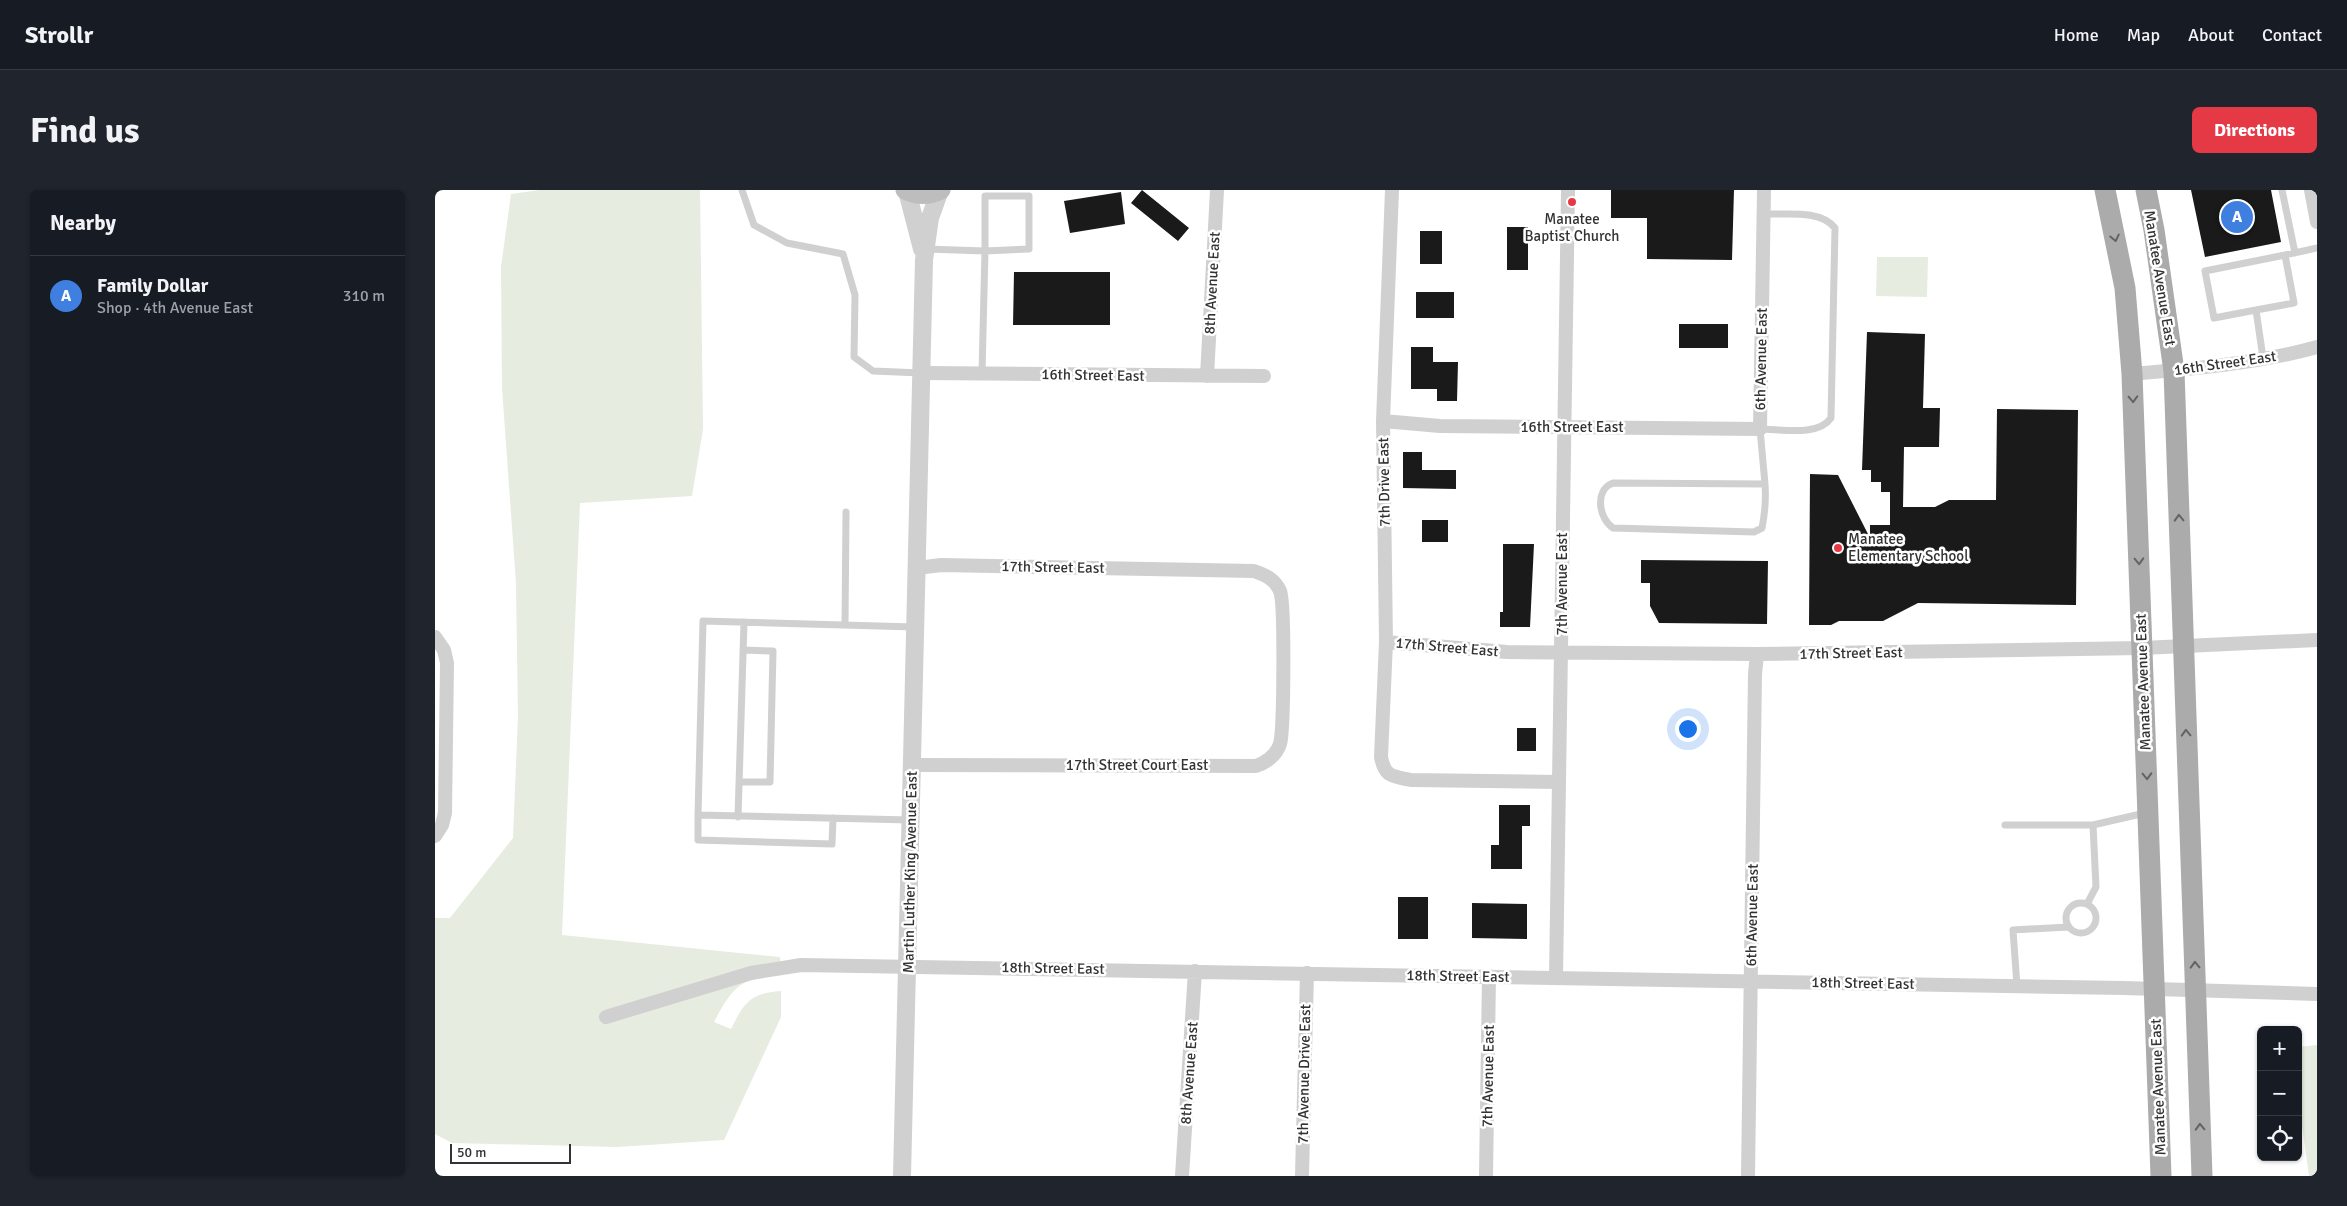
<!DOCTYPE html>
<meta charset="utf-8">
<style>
:root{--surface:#171b24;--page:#20242c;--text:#f1f3f6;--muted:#9ea1a6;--line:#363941;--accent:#e63946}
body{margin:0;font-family:Signika,sans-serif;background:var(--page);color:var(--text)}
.controls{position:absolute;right:15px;bottom:15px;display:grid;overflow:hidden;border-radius:8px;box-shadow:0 1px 4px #0004}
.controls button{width:45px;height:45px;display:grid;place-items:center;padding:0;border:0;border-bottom:1px solid var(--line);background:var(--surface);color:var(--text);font:25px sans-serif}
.scale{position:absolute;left:15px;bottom:12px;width:121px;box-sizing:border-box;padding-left:5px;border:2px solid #333;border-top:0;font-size:14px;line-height:18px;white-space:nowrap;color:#333;-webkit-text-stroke:4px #fff;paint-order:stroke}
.you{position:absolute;left:1252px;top:538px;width:18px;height:18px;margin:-12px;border:4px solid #fff;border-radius:50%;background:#1a73e8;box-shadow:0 0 0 8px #1a73e833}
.badge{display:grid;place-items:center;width:32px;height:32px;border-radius:50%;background:var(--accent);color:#fff;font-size:16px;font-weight:700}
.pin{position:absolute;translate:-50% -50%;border:2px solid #fff;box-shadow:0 1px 5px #0006}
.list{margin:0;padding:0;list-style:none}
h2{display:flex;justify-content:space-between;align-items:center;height:65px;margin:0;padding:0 20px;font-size:21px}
h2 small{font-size:16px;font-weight:400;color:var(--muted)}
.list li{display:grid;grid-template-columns:32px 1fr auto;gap:15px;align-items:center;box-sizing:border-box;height:80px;padding:0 20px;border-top:1px solid var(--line)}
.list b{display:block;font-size:19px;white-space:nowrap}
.list p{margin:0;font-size:16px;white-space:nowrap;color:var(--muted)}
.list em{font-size:16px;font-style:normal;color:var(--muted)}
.icon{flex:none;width:28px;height:28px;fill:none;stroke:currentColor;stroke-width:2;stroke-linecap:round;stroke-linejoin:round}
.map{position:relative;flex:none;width:1882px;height:986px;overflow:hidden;border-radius:8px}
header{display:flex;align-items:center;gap:30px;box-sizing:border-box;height:70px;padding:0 25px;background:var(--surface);border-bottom:1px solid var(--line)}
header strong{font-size:24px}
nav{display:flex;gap:28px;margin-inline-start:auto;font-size:18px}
.intro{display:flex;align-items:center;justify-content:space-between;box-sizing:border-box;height:120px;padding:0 30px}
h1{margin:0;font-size:35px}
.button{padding:12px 22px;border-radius:8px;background:var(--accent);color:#fff;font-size:18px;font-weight:700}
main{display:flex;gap:30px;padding:0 30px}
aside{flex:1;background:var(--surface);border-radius:8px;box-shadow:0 1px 4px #0004}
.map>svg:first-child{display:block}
</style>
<header>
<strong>Strollr</strong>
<nav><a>Home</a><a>Map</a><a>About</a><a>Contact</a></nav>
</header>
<div class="intro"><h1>Find us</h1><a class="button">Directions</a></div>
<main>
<aside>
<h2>Nearby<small></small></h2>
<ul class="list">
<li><span class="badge" style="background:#3f7fe0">A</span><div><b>Family Dollar</b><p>Shop · 4th Avenue East</p></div><em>310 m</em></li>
</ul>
</aside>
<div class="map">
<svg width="1882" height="986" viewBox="0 0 1882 986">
<rect width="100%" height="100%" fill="#fff"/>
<path fill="#e6ecdf" d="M105,0H265L268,239L257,306L145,313L127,745L345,767L346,784C306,787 297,798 279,832L296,839C309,813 315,803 346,801V827L289,950L182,957L17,953L0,944V728H15L78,648L83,527L81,393L67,198L66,77L76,4Z
M1442,67H1493L1492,107L1441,106Z
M1882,855V986H1874L1863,906V857Z"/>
<path fill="#1a1a1a" d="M707,0L754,38L743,51L696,13Z
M1176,0H1299L1297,70L1212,69V28H1176Z
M1756,0H1836L1846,52L1770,67Z
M686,2L690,34L635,43L629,11Z
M1072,37H1093V80H1072Z
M985,41H1007V74H985Z
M579,82H675V135H578Z
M981,102H1019V128H981Z
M1244,134H1293V158H1244Z
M1432,142L1490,144L1488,218H1505L1504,257H1469L1468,317H1500L1514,310H1561L1562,219L1643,220L1641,415L1483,413L1448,431H1404L1396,435H1374L1375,284L1403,285L1435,348V335H1455V302H1446V292H1436V280H1427Z
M976,157H998V172H1023L1022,211H1002V199H976Z
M968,262H987V280H1021V299L968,298Z
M987,330H1013V352H987Z
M1068,354H1099L1095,437H1065V422H1068Z
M1206,370L1333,371L1332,434L1224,433L1215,416V393H1206Z
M1082,538H1101V561H1082Z
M1064,615H1095V636H1087V679H1056V655H1064Z
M963,707H993V749H963Z
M1037,713L1092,714V749L1037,748Z"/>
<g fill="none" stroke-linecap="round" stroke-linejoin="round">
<path stroke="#d0d0d0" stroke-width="7" d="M307,0L319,35L352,53L408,64L420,105L419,167L438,181L486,183
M1847,0L1860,63
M550,6H594V59L550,61Z
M1328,24C1351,25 1385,19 1400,38L1396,228C1383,247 1346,239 1325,239L1330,294C1331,308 1330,323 1327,338L1319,342L1178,338C1164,329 1159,300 1178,293L1330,294
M491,59L550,61L547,183
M1821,120L1859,113L1850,65L1882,58
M1828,168L1821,120L1779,128L1770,81L1850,65
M410,435L411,322
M304,592H335L338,461L308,460
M263,625V650L397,654L398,628
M303,627L309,432
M475,630L263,625L268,431L480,437
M1570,635H1658
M1631 728a15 15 0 1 1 30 0a15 15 0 1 1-30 0Z
M1652,714L1661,697L1658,635L1710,623
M1582,796L1578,740L1633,737"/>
<path stroke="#d0d0d0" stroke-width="14" d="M957,0L948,231L951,452L946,567C950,588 958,586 976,590L1124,592
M1876,0L1882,32
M487,183L829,186
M1697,184C1756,179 1826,173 1882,157
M772,186L782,0
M948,231L1005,236L1325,239L1329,0
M0,447L9,460L12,473L10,623L7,635L0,646
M951,452L1072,462L1322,464L1707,458L1882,450
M477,575L821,576C832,572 841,566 845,554C849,540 850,412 845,401C840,389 830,385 819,381L506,375L482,378
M1121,788L1133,0
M171,827L316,783L366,775L1688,798L1882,804
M747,986L760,781
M867,986L872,783
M1051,986L1054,786
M1313,986L1320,484L1322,464"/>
<path stroke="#d0d0d0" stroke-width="18" d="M472,1L487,59
M467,986L489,70L495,28L505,0"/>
<path stroke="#bdbdbd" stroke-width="19" d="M470,0C483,6 493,6 506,0"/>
<path stroke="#ababab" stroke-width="21" d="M1670,0L1690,98L1697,184L1726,986
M1711,0L1719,40L1739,181L1767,986"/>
</g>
<defs><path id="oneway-chevron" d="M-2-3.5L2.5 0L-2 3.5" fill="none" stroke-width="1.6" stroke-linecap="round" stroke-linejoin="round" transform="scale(1.25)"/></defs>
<g stroke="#636363">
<use href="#oneway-chevron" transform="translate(1680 48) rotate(78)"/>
<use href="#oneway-chevron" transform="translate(1698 209) rotate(88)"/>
<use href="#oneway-chevron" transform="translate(1744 328) rotate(-92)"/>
<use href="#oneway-chevron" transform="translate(1704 371) rotate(88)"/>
<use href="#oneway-chevron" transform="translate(1751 543) rotate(-92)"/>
<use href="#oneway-chevron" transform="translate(1712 586) rotate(88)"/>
<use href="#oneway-chevron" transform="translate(1760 775) rotate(-92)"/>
<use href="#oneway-chevron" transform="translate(1765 937) rotate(-92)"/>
</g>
<g fill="#e63946" stroke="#fff" stroke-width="2">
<circle cx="1137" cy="12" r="5"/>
<circle cx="1403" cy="358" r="5"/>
</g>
<g text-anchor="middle" stroke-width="5" stroke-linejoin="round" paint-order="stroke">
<g font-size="15" fill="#333" stroke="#fff">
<text x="1137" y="34">Manatee<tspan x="1137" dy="17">Baptist Church</tspan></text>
<text x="1413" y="354" text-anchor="start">Manatee<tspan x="1413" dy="17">Elementary School</tspan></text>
</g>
<g font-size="15" fill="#333" stroke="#fff">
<text transform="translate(1725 88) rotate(81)" y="5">Manatee Avenue East</text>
<text transform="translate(777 93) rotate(-87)" y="5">8th Avenue East</text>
<text transform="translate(1326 169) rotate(-89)" y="5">6th Avenue East</text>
<text transform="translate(1790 173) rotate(-8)" y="5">16th Street East</text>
<text transform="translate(658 185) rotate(1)" y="5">16th Street East</text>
<text x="1137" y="242">16th Street East</text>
<text transform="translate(949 292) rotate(-91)" y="5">7th Drive East</text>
<text transform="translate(618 377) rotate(1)" y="5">17th Street East</text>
<text transform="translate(1127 394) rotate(-90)" y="5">7th Avenue East</text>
<text transform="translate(1012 457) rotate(5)" y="5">17th Street East</text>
<text transform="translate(1416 463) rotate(-1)" y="5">17th Street East</text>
<text transform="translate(1708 492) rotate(-92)" y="5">Manatee Avenue East</text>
<text x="702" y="580">17th Street Court East</text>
<text transform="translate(475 682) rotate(-89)" y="5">Martin Luther King Avenue East</text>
<text transform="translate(1317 725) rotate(-89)" y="5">6th Avenue East</text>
<text transform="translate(618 778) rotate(1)" y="5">18th Street East</text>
<text transform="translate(1023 786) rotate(1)" y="5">18th Street East</text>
<text transform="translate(1428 793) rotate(1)" y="5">18th Street East</text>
<text transform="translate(754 883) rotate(-86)" y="5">8th Avenue East</text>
<text transform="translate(869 884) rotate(-89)" y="5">7th Avenue Drive East</text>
<text transform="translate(1053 886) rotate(-89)" y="5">7th Avenue East</text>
<text transform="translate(1723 897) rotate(-92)" y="5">Manatee Avenue East</text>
</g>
</g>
</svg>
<div class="controls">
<button>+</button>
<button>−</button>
<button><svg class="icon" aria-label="locate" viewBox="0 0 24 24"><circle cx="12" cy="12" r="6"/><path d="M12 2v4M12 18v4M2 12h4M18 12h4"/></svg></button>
</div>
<div class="scale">50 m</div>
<div class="you"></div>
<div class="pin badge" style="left:1802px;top:27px;background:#3f7fe0">A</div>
</div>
</main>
